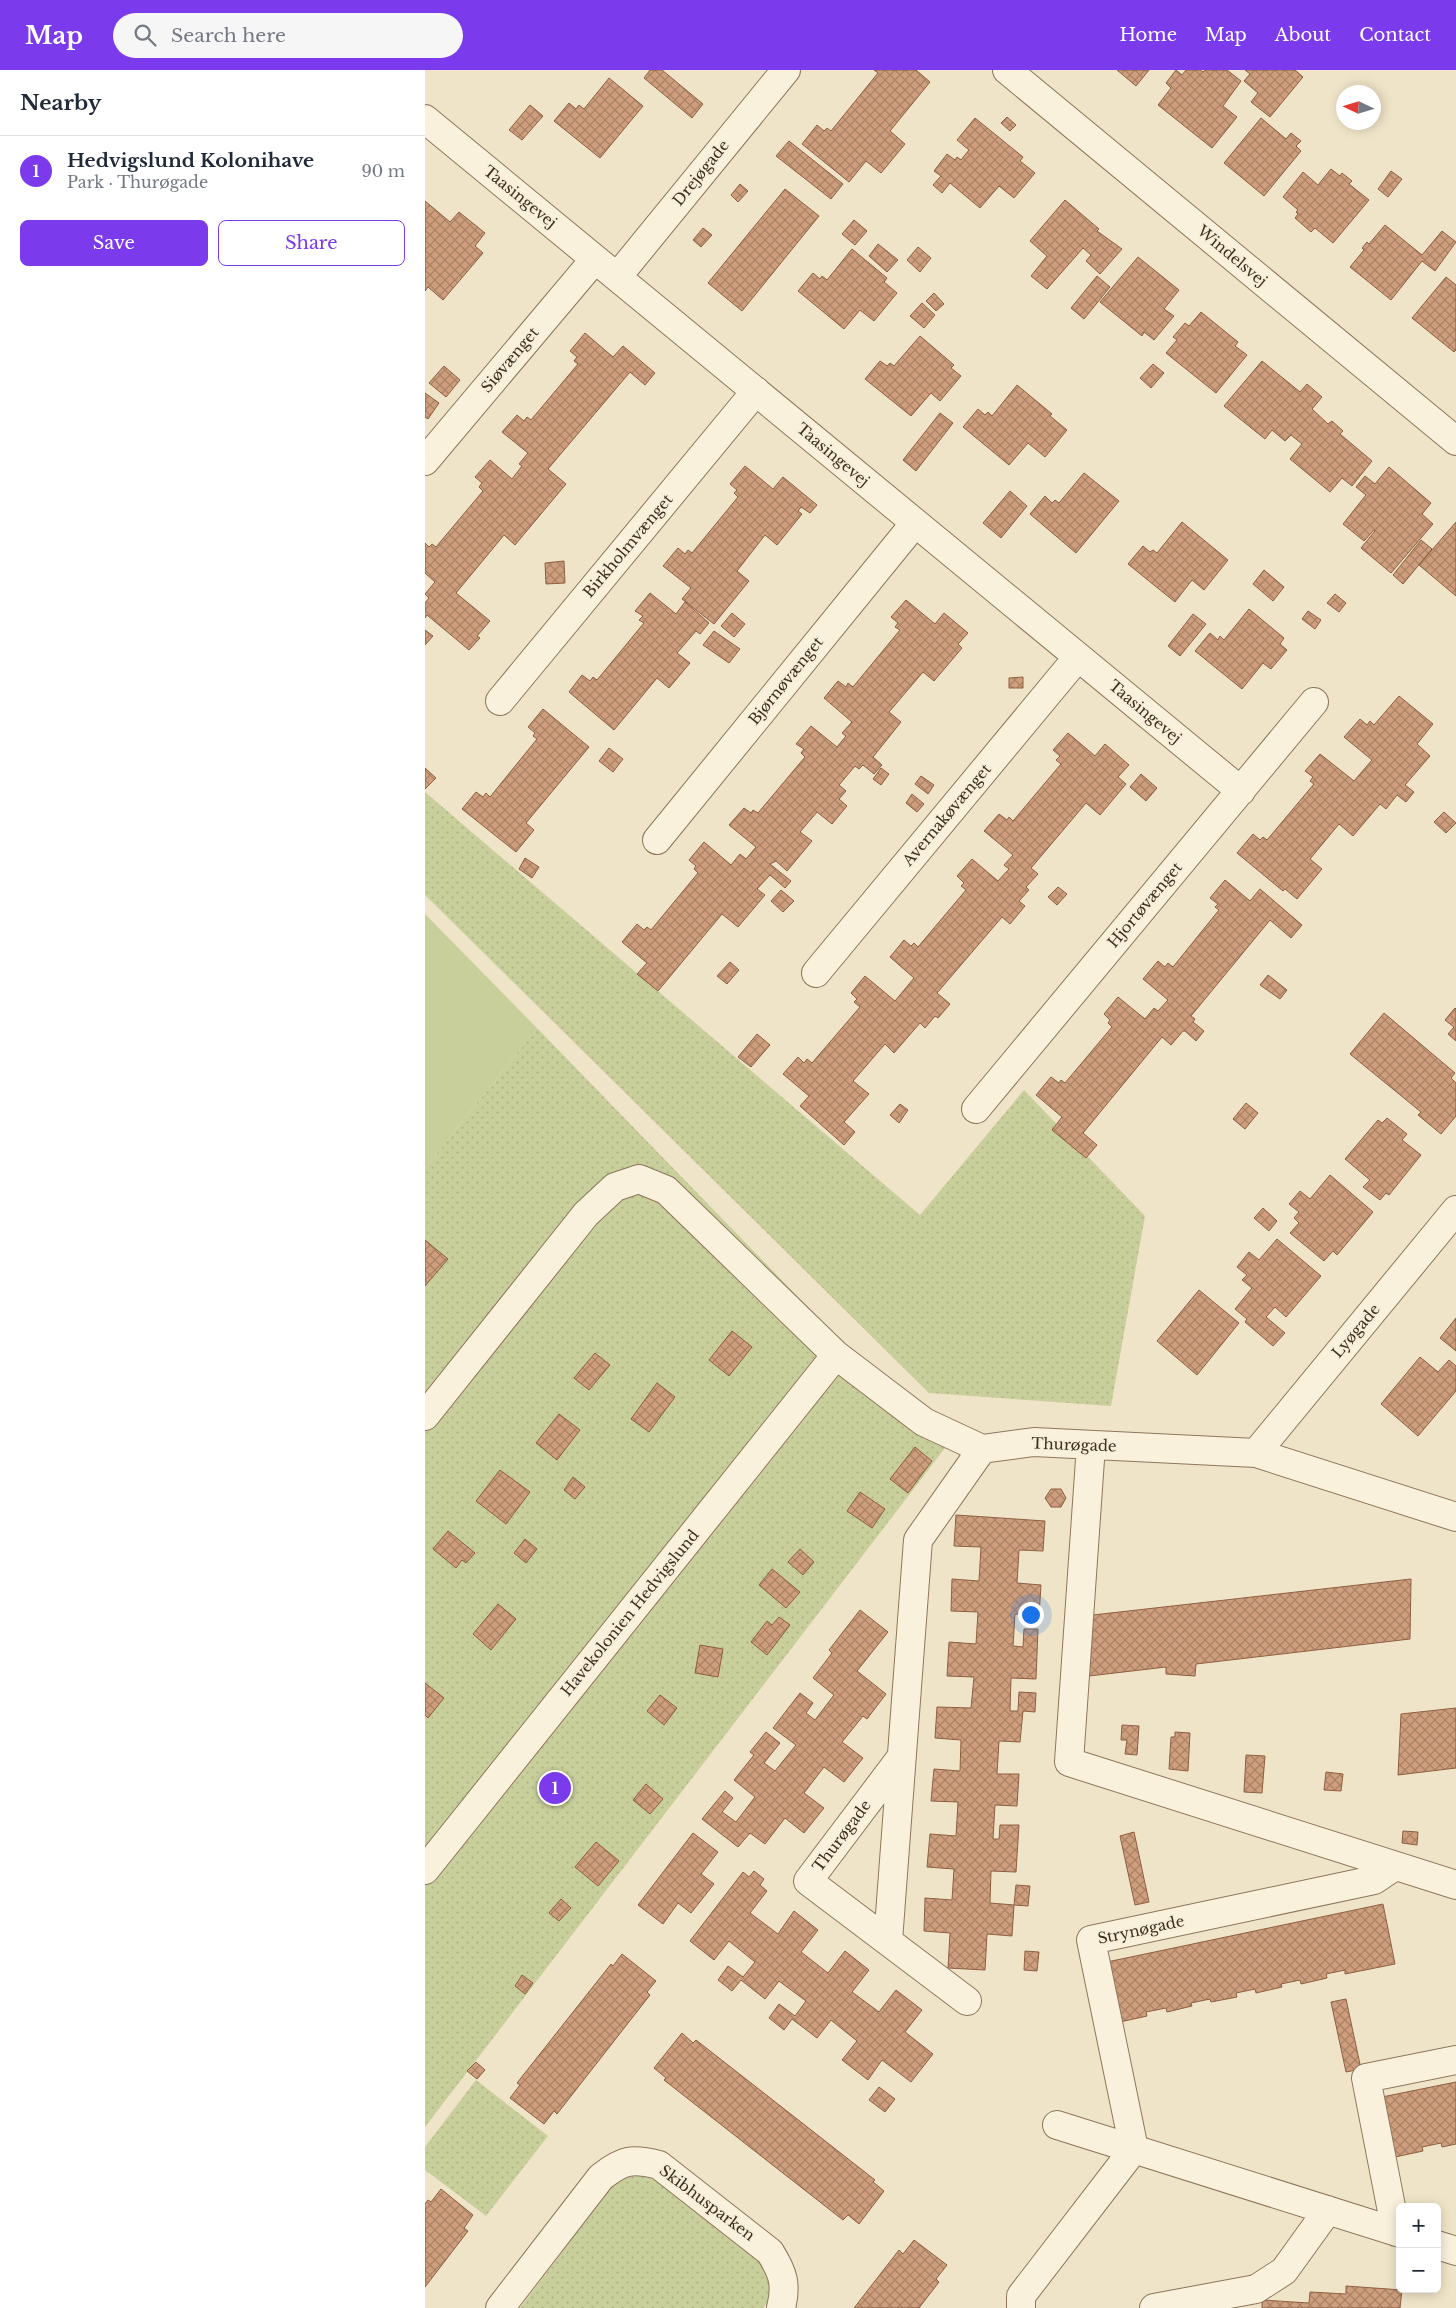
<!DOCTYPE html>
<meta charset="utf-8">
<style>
:root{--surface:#fff;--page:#f6f6f7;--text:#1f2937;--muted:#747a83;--line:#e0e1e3;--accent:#7c3aed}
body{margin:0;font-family:"Libre Baskerville",serif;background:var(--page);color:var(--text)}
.controls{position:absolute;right:15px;bottom:15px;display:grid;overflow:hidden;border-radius:8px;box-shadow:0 2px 12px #0003}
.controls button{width:45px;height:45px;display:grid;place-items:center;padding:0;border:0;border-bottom:1px solid var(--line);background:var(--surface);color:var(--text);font:25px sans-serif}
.compass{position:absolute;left:911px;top:15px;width:45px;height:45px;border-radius:50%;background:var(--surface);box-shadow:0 2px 12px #0003;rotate:274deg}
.you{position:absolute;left:605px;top:1544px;width:18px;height:18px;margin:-12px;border:4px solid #fff;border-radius:50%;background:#1a73e8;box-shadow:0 0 0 8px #1a73e833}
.badge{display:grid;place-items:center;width:32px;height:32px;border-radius:50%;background:var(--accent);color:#fff;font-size:16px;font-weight:700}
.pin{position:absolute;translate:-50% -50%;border:2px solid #fff;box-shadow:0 1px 5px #0006}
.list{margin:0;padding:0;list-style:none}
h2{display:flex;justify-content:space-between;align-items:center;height:65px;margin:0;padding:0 20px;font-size:21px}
h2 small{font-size:16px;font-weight:400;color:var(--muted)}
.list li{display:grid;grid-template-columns:32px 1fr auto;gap:15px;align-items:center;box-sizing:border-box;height:70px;padding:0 20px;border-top:1px solid var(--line)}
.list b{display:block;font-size:19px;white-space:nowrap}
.list p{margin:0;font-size:16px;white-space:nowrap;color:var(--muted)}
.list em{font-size:16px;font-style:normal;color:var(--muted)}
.actions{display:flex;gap:10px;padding:15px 20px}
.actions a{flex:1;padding:11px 0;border:1px solid var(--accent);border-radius:8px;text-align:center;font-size:18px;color:var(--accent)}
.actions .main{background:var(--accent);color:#fff}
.icon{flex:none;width:28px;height:28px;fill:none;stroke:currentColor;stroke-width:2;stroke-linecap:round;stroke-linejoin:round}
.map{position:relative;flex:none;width:1031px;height:2238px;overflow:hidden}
header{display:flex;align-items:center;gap:30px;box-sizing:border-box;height:70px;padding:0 25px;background:var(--accent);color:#fff}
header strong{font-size:24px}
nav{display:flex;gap:28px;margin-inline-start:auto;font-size:18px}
.search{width:350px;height:45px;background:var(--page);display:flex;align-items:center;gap:12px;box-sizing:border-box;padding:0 18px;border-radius:28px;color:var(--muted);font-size:19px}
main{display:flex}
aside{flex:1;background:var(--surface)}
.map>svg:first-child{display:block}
</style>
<header>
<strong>Map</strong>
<div class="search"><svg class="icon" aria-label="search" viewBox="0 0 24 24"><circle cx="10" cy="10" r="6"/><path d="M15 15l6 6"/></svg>Search here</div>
<nav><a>Home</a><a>Map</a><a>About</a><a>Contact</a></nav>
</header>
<main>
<aside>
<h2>Nearby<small></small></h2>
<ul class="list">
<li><span class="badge">1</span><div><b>Hedvigslund Kolonihave</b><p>Park · Thurøgade</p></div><em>90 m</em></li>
</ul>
<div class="actions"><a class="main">Save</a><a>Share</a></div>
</aside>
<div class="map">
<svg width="1031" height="2238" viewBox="0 0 1031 2238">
<defs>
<pattern id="green-dots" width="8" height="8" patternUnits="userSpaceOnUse" patternTransform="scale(1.25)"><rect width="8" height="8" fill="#c9cf9b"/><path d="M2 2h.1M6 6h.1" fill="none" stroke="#aeb285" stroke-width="1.8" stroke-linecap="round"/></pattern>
<pattern id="building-cross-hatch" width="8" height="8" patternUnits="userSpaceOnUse" patternTransform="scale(1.25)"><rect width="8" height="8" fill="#cf9f7d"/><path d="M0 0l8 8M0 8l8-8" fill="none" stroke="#a98266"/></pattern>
</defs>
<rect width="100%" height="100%" fill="#f0e4c8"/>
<path fill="url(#green-dots)" d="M0,722L495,1145L599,1020L720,1146L686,1336L504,1323L0,825Z
M112,958L520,1378L0,2057V1098Z
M51,2010L123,2066L61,2146L0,2100V2077Z
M214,2105L228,2109L340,2193L347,2203L345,2230L338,2238H95L187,2116L199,2108Z"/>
<path fill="#c9cf9b" d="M0,844L112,958L0,1098Z"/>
<path fill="url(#building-cross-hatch)" stroke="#8d5f41" d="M225,0H237L278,34L267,48L219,8Z
M449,0H491L505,12L465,61L480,74L456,103L441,91L424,112L377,74L392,55L399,61L402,58L406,61L453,3Z
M692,0H724L711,16Z
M751,0L757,5L761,0H775L778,2L780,0H802L816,11L798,36L812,47L787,78L733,35L746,18L741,13Z
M820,0H870L878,7L845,47L826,32L833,23L819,11L825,4Z
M184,8L218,36L175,88L129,51L144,33L151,39L154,35L159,39Z
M105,35L118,46L97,70L84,60Z
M582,47L591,55L585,61L576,53Z
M550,48L598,87L595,91L610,103L589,128L574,116L555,138L525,113L517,123L508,115L516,106L509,101L522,84L530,90L532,87L536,90L544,80L532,70Z
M836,48L861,69L866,63L876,71L871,76L876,81L839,126L799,93Z
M364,71L418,114L406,129L351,86Z
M906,99L915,106L917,103L927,111L924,114L944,130L908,173L890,158L886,162L870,148L873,144L871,142L873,140L858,127L878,102L893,115Z
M966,101L977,109L963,127L953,119Z
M315,114L323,121L313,132L306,125Z
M360,119L394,146L317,241L283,213Z
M640,130L674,159L672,161L697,179L675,204L661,191L666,185L658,178L622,219L606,206L622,186L605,171Z
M0,131L25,152L34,142L60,163L50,176L58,183L18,230L3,217L0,221Z
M429,150L442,161L430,175L417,164Z
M960,155L997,185L1017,161L1031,172L1010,201L997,191L966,230L925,197L939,180L937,178L942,172L944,174Z
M278,158L287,165L276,177L268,170Z
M453,174L473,190L462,202L444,186Z
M493,177L506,188L495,202L482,190Z
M427,179L462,208L459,212L472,223L449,251L435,240L419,259L373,221L388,203L395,209L397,206L402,210Z
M713,187L754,220L739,239L749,246L729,270L719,262L717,266L675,232Z
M672,206L685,217L659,249L646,238Z
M1021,207L1031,215V280L1029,282L987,248Z
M509,223L519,234L511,241L501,231Z
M497,233L510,245L499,258L485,246Z
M776,242L813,272L810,276L822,285L791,323L741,283L752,270L748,267L760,253L764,256Z
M160,263L188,287L198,276L230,303L220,315L205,302L123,399L141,414L90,475L79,465L31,523L65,551L52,566L55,568L44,580L2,545L0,548V533L4,528L0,524L10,512L0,503V473L4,477L7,474L11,477L58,421L54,417L57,413L50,407L65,390L87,409L97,396L94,394L103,383L77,362L92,345L99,351L102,347L106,350L153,294L149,291L152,287L145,281Z
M495,266L529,295L526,298L536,306L515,331L506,323L486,346L440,309L455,291L462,296L465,293L469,296Z
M837,291L875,322L882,314L897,327L887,339L903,354L907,351L918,361L915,364L947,391L927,416L917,408L905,422L865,389L877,374L866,365L860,371L847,360L840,369L799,336Z
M728,294L739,303L726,318L715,308Z
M19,296L35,310L21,327L4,313Z
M592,315L627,344L625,346L642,360L620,387L603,373L584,395L538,357L553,339L560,345L563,342L567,346Z
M0,323L14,333L3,349L0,347Z
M515,343L528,353L491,401L478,390Z
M320,396L348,419L358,407L392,435L385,443L376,437L373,441L377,444L352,475L340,465L312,501L324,511L289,554L257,529L266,518L238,496L253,478L260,484L263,480L267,483L313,427L309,423L312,420L305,414Z
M964,397L1006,433L997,444L1008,454L966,503L936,478L950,461L949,460L939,471L918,454L941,425L931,417L940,406L950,414Z
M659,403L694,431L651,483L605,444L620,426L627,433L630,430L634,433Z
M585,421L602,436L576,468L558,453Z
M757,452L803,490L779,520L767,510L750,532L703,494L718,476L725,482L728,480L732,483Z
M1031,452V526L994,495Z
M996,470L1007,479L978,514L968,505Z
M139,491L140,513L121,514L120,493Z
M839,500L859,517L848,531L828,514Z
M225,523L251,544L260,532L284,553L275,564L271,561L252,583L265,593L244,618L232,608L189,660L144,622L157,605L165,611L168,607L172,610L219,553L214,550L218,546L210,541Z
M910,524L921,533L914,542L902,533Z
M481,530L510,554L519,543L543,563L533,574L537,578L509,611L498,602L464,642L476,652L448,687L457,695L449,704L438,695L434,699L430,696L414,715L421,721L414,729L422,736L407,754L392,742L375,762L387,771L362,801L351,791L345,794L366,811L360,818L345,805L332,819L340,825L313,857L297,844L233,921L212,904L222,893L197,872L212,854L219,860L222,857L226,860L273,803L269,799L271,796L264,790L279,772L306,795L315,784L321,789L331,777L304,755L319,738L326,743L328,740L333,743L380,687L376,683L379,679L371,674L386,656L412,677L421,666L417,663L427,652L399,628L413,611L421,617L423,613L428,617L475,560L470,557L473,553L466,547Z
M824,539L859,568L855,574L862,580L846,599L838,593L817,619L770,581L785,563L793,570L795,566L799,570Z
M883,541L896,550L890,559L877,549Z
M307,543L320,554L309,567L296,556Z
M768,544L781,554L755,586L743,576Z
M0,560L8,566L0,575Z
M289,561L315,579L304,593L278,575Z
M598,607V618H584V608Z
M974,626L1008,654L992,674L1005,686L980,715L989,722L981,732L972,725L961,739L955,734L928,766L914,754L885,789L897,799L872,829L860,819L858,821L812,783L828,764L835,770L838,767L842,770L889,714L885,711L888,707L880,701L895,684L929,711L947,690L919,667L935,649L942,655L945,651L949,655Z
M118,639L164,677L101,753L109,760L91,782L37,739L51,722L58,727L61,723L65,727L112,669L108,666L110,663L103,657Z
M643,663L670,686L680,674L704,695L693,707L701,714L675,745L661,733L606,798L613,804L601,817L604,820L594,831L600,836L585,854L577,847L512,923L525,934L513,948L510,946L500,958L495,953L469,983L460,974L428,1011L444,1024L419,1052L430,1062L419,1075L375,1036L384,1026L358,1004L373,987L379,993L382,989L387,993L435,937L429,932L432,929L426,923L440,906L470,931L489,908L465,887L479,870L486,876L489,873L493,877L541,820L536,816L539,813L532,806L547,789L573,811L584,799L579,795L588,785L559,761L574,744L582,750L584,747L588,751L636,694L631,690L635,686L628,680Z
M184,678L198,689L188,702L174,691Z
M0,698L11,708L0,719Z
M456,698L464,704L456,715L448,709Z
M716,704L732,718L721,731L705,717Z
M496,706L509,715L503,724L490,714Z
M487,724L499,734L492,742L481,733Z
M1019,742L1031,753L1021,763L1009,752Z
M100,788L114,797L107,808L94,799Z
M800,810L825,831L835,819L877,855L866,868L845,850L766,946L770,949L768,952L779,961L771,971L760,961H758L746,975L737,967L658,1063L672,1075L661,1088L627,1060L637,1047L611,1025L626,1007L634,1013L636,1010L640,1013L687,957L683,953L685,950L679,944L693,927L720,949L729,938L733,941L743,930L718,909L733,891L740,897L743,893L748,897L794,840L790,837L793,834L785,828Z
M633,817L642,824L632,835L623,827Z
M356,820L369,831L358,842L346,831Z
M305,892L314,900L302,914L292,906Z
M843,905L862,920L855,929L835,915Z
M1030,938L1031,939V971L1023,964L1029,957L1020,950Z
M959,943L1030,1003L1026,1008L1031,1013V1046L1016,1064L993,1045L996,1042L925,984Z
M332,964L345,975L326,997L313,987Z
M821,1033L833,1043L820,1059L808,1049Z
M475,1034L483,1040L474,1053L465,1045Z
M962,1048L982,1064L977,1070L996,1085L964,1125L961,1123L955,1130L938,1117L945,1110L920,1089L953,1050L957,1053Z
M905,1105L948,1142L912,1185L908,1181L899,1191L865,1163L874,1153L869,1148L874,1142L864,1134L875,1121L885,1129Z
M838,1138L852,1151L844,1161L829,1148Z
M852,1169L896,1206L861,1247L850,1237L841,1247L860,1263L848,1276L820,1252L822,1249L810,1239L827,1218L817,1210L822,1205L812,1197L824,1182L834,1190Z
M0,1170L23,1189L0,1216Z
M774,1220L814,1253L772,1305L732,1271Z
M1031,1248V1281L1015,1268Z
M307,1261L327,1277L304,1306L284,1290Z
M170,1283L185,1295L164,1320L149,1308Z
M995,1287L1013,1302L1024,1290L1031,1296V1321L993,1366L956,1334Z
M232,1313L250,1327L224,1362L206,1349Z
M134,1344L155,1360L132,1390L111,1373Z
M490,1377L507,1391L483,1423L465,1409Z
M75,1400L105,1422L81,1454L51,1431Z
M148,1407L160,1417L150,1429L139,1420Z
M626,1419H636L641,1428L636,1437H626L620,1428Z
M435,1422L460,1439L447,1458L422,1441Z
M531,1445L620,1451L618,1481L594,1480L592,1513L616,1515L614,1546L590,1544L588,1576L598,1577L599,1559H613L611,1609L586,1608L585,1641H593L594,1622L611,1623L610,1642L598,1641L595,1672L574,1671L572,1704H594L592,1736L570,1735L568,1769H574L575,1755H594L591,1802L566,1801L565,1833L589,1835L587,1866L562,1864L560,1900L523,1898L525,1863L499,1861L500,1828L527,1830L529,1799L502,1797L505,1764L531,1766L533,1732L506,1731L509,1699L535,1701L536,1670L510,1668L512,1637L546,1638L549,1607L522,1606L524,1572L551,1574L553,1542L526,1541L527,1509L554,1511L556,1477L529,1476Z
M23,1461L50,1483L41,1493L37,1490L31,1498L8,1479Z
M100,1469L112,1479L101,1493L89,1483Z
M375,1479L389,1492L378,1505L363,1492Z
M347,1499L375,1522L361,1538L334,1515Z
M986,1509L985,1569L771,1594L770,1606L741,1604V1597L664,1606L668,1545Z
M73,1534L91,1549L66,1580L48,1564Z
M435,1540L463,1562L432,1601L461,1624L442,1649L438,1646L417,1672L438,1688L419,1712L399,1697L379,1723L399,1738L379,1763L360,1748L340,1774L325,1763L313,1777L277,1749L300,1721L308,1728L297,1742L311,1752L330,1727L309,1710L329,1685L325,1682L341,1662L355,1673L339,1693L350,1701L371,1675L348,1658L375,1623L388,1633L381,1643L390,1650L409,1625L388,1608L407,1583L404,1580Z
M354,1547L365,1555L342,1585L326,1572L342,1551L347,1555Z
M275,1575L298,1579L293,1607L270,1603Z
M0,1613L19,1628L3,1648L0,1645Z
M235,1625L252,1638L239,1655L222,1641Z
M1031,1638V1698L973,1705L976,1644Z
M697,1655L714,1656L712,1685L700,1684L702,1670H696Z
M750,1662L765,1663L763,1701L744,1699L746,1667H750Z
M821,1685L840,1686L837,1723L819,1722Z
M901,1702L918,1704L916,1721L899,1720Z
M221,1714L238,1729L225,1744L208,1730Z
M978,1761L993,1762L992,1775L977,1773Z
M709,1762L724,1832L710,1835L695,1766Z
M268,1763L293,1782L276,1804L289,1814L266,1843L253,1833L238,1854L213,1835Z
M171,1772L194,1791L173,1816L150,1797Z
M329,1801L339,1809L335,1815L342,1821L325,1843L353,1864L369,1841L393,1860L376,1882L403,1903L420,1881L444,1900L427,1922L454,1942L471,1920L497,1940L480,1962L508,1984L486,2012L457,1990L443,2010L417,1990L432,1971L406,1950L392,1968L367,1949L359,1960L344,1948L354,1934L370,1946L381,1931L354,1911L340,1929L316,1910L307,1921L293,1910L303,1896L318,1907L330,1892L304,1871L289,1890L265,1871L318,1802L324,1807Z
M591,1815L605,1816L603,1836L589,1835Z
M136,1829L146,1838L134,1851L124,1843Z
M958,1834L970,1894L920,1904V1900L901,1904L902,1908L876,1914L875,1910L856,1914L857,1917L831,1923L830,1919L811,1923L812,1927L786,1932L785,1929L766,1933L767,1936L742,1942L741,1938L721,1942L722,1946L695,1952L682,1892Z
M600,1881L614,1882L612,1901L599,1900Z
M197,1884L231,1911L222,1922L225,1925L132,2044L129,2041L119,2054L85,2028L95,2015L92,2013L186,1894L188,1896Z
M97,1905L108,1913L100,1924L90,1916Z
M921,1929L936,1999L921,2002L906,1932Z
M257,1963L268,1973L271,1970L450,2110L448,2112L459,2121L434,2154L423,2145L418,2150L239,2010L241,2008L229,1998Z
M51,1992L60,2000L52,2009L42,2001Z
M1031,2012V2074L1017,2077L1016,2073L997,2077L998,2081L970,2087L957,2027Z
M454,2017L470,2029L460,2042L444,2030Z
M16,2119L48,2145L39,2158L43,2161L0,2217V2134L3,2130L6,2132Z
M489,2170L522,2195L511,2209L514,2212L494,2238H429L474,2180L478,2184Z
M921,2216L977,2220L975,2238H837V2230L884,2233L885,2222L921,2224Z"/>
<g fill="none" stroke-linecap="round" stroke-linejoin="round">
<g stroke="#8d765c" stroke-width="30">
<path id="minor" d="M582,0L1031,371
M0,49L816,721
M192,207L361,0
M0,391L170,189
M75,631L331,321
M232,770L490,453
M391,903L653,587
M551,1039L889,632
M0,1346L161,1144L190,1117L214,1109L241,1120L411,1285L499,1352L557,1379
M666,1375L644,1692L1031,1815
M831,1383L1031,1140
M475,1689L383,1811L542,1931
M0,1800L411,1285
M463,1871L493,1470L557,1379L609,1372L831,1383L1031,1447
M632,2055L975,2163
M971,2162L941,2008L1031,1990
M1012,2175L1031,2181
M75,2238L176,2107C198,2090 206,2088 234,2095L345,2182C358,2203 362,2214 356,2238
M596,2238V2226L709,2079L666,1870L949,1810L970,1796
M729,2238L831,2219L859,2201L903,2140"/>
</g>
<use href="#minor" stroke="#faf1dc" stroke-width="28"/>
</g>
<g text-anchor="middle" stroke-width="4" stroke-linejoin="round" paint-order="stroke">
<g font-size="15" fill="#3d2e20" stroke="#f7eed8">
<text transform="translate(276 103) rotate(-51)" y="5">Drejøgade</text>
<text transform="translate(95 127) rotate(39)" y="5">Taasingevej</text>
<text transform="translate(807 186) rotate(40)" y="5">Windelsvej</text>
<text transform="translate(85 290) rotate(-50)" y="5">Siøvænget</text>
<text transform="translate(408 385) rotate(40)" y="5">Taasingevej</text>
<text transform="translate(203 476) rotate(-50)" y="5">Birkholmvænget</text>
<text transform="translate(361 611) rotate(-51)" y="5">Bjørnøvænget</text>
<text transform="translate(720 642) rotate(40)" y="5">Taasingevej</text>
<text transform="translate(522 745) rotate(-50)" y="5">Avernakøvænget</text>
<text transform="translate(720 835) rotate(-50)" y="5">Hjortøvænget</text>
<text transform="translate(931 1261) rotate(-50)" y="5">Lyøgade</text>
<text transform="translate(649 1375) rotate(2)" y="5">Thurøgade</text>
<text transform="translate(205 1543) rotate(-51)" y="5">Havekolonien Hedvigslund</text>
<text transform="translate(417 1766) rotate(-53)" y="5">Thurøgade</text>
<text transform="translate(716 1860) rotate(-12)" y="5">Strynøgade</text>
<text transform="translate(282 2133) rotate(37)" y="5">Skibhusparken</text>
</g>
</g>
</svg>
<div class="controls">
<button>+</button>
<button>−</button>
</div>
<svg class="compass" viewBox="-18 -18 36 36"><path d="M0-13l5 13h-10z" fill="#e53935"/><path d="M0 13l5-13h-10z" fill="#747a83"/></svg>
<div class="you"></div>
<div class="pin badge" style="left:130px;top:1718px">1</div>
</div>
</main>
